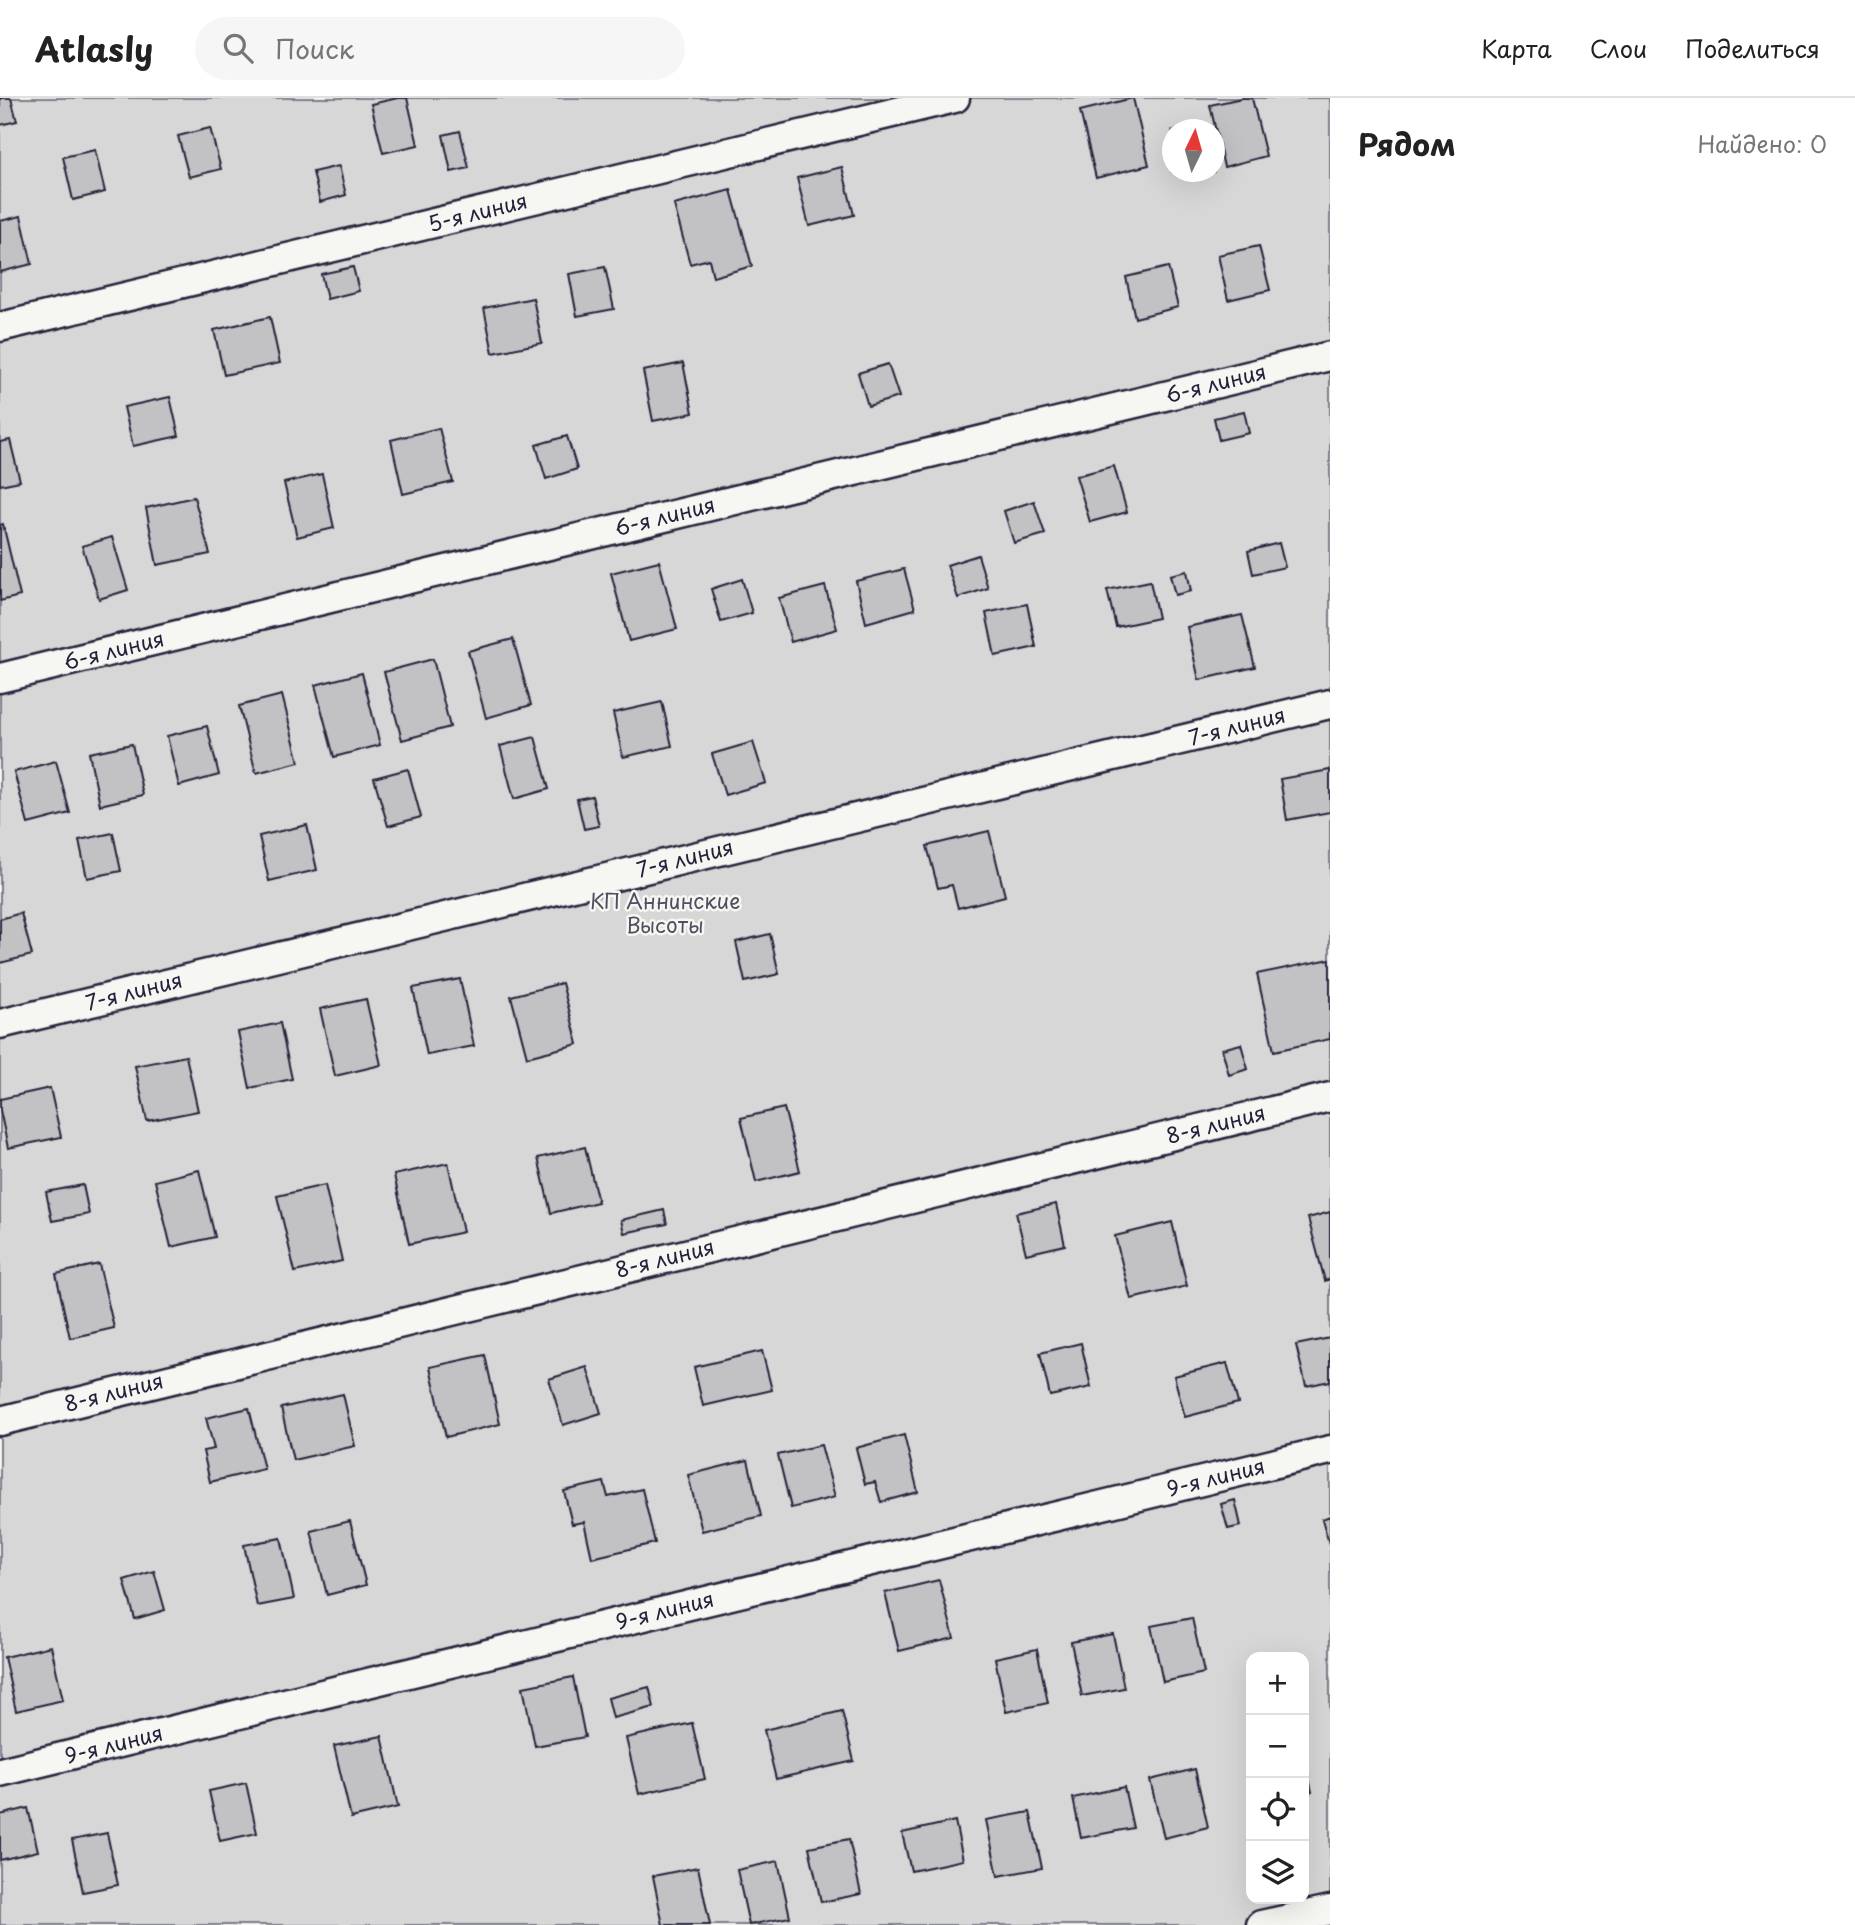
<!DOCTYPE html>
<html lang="ru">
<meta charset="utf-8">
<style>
:root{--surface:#fff;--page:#f6f6f6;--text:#222;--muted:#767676;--line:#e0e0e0}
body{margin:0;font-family:"Playpen Sans",sans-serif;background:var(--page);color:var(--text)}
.controls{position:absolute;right:21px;bottom:21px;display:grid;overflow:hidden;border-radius:14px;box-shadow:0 7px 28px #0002}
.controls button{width:63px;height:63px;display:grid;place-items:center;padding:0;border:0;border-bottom:2px solid var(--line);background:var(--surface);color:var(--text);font:35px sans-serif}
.compass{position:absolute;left:1162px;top:21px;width:63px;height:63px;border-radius:50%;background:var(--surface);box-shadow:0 7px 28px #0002;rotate:5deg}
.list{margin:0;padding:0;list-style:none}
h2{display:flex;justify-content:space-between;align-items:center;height:91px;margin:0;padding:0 28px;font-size:30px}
h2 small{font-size:23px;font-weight:400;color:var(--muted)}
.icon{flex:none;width:38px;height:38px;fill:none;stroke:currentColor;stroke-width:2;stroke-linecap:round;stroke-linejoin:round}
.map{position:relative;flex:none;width:1330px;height:1827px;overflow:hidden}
header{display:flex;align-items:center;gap:42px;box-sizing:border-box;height:98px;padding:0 35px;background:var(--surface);border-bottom:2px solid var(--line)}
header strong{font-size:33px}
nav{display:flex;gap:38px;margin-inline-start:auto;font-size:24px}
.search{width:490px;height:63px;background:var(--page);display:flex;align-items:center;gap:18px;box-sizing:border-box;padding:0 24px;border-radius:38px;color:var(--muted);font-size:26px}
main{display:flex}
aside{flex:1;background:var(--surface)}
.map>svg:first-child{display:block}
</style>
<header>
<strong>Atlasly</strong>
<div class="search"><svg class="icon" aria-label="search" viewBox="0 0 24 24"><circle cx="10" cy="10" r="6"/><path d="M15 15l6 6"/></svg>Поиск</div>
<nav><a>Карта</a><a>Слои</a><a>Поделиться</a></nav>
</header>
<main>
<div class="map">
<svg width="1330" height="1827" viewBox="0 0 1330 1827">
<rect width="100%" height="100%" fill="#f6f6f2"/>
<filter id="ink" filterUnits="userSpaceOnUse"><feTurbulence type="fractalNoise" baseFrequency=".0143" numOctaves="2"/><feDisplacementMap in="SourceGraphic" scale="14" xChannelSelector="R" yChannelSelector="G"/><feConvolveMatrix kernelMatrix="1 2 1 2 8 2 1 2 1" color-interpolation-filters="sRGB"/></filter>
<g filter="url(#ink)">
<path fill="#d7d7d7" stroke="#7c7c89" stroke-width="2" fill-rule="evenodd" d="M0,0H1330V1827H0ZM1172,32H1214V74H1172ZM1251,1559H1304V1801H1251Z"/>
<path fill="#c2c2c4" stroke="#22223b" stroke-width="2" d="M0,0H11L17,23L0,27Z
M398,0H407L418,47L383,55L371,6Z
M1133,0L1149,67L1096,80L1080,13Z
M1242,0H1252L1266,58L1224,69L1210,7Z
M210,30L221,71L189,79L178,38Z
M460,33L469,70L451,74L443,37Z
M95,52L105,94L73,102L63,59Z
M339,68L346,97L320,104L313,74Z
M842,69L854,117L809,128L797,80Z
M731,92L752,168L713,179L709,161L690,166L674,107Z
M21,118L32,166L0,174V123Z
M1259,148L1270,192L1228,202L1218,157Z
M353,169L359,193L327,201L321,176Z
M605,169L614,211L577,218L569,176Z
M1168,169L1178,209L1135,220L1126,179Z
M533,200L542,245L493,255L484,210Z
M270,219L280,265L224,277L214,232Z
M683,265L693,315L653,323L643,273Z
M888,266L899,299L868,308L858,275Z
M170,299L179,338L133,348L124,309Z
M1244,313L1249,335L1219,342L1214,320Z
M439,330L453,384L403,396L391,342Z
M567,338L577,371L546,381L536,347Z
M10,342L20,383L0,387V344Z
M1114,368L1127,414L1090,424L1076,378Z
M322,376L334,430L297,439L284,385Z
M194,399L210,456L157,467L146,410Z
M1034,403L1045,436L1014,445L1004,413Z
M3,426L20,498L0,503V427Z
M112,439L128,492L99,501L82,448Z
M1279,445L1285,469L1253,476L1248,453Z
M978,457L988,490L958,500L947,467Z
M659,463L677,531L629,543L611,475Z
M904,471L915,511L866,525L856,483Z
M1187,473L1191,493L1175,497L1170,477Z
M742,481L752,515L721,524L711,491Z
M1150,483L1158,520L1116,529L1107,492Z
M825,488L837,531L791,544L779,500Z
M1027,506L1036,549L995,558L986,515Z
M1242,517L1255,569L1199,582L1187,529Z
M513,541L531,607L486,620L468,553Z
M433,561L450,629L402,642L384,574Z
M362,575L380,647L334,659L315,587Z
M282,597L299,664L256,675L239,608Z
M662,604L672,648L623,659L613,615Z
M207,628L219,677L179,688L167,638Z
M535,639L549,691L514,701L500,648Z
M753,644L766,685L725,697L712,656Z
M132,646L143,697L100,707L89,655Z
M56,663L70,715L28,726L14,674Z
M408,671L421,719L388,728L374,680Z
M1330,672V714L1287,722L1280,681Z
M592,698L599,728L584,731L577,701Z
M307,727L317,772L269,783L259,738Z
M989,733L1005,798L958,810L952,787L938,790L927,748Z
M113,735L121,773L87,780L79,742Z
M21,815L32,857L0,865V821Z
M770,836L779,876L745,884L736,844Z
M1330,861V941L1274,953L1257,876Z
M460,881L474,948L427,957L413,890Z
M562,885L578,946L527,959L511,898Z
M366,901L381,967L335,978L320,911Z
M280,925L292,981L250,990L238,934Z
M1241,946L1248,971L1229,977L1222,951Z
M186,958L198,1013L147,1023L135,968Z
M50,990L61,1039L8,1050L0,1012V1001Z
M784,1010L800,1073L756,1084L741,1020Z
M585,1049L598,1104L551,1115L538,1060Z
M448,1065L463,1134L409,1146L394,1077Z
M199,1072L215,1139L171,1149L155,1083Z
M83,1087L89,1116L52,1123L46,1094Z
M325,1087L342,1163L295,1174L277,1098Z
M1056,1106L1065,1147L1026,1156L1016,1115Z
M664,1112L667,1126L624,1135L621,1122Z
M1330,1114V1181L1325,1183L1308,1120Z
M1172,1124L1187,1188L1131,1201L1115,1138Z
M99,1166L114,1230L70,1240L56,1176Z
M1330,1240V1283L1306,1288L1296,1247Z
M1081,1245L1091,1289L1050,1298L1040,1255Z
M762,1253L772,1292L703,1308L694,1269Z
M485,1257L500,1326L446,1339L430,1269Z
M1227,1265L1238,1305L1185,1319L1174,1278Z
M587,1269L601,1315L563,1327L549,1281Z
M343,1296L355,1348L293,1362L281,1310Z
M249,1310L264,1371L210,1384L203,1353L214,1351L206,1320Z
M904,1337L918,1394L881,1404L875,1384L865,1386L856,1350Z
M821,1347L835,1399L791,1410L778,1357Z
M748,1362L761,1418L702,1433L688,1377Z
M604,1384L608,1399L642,1391L655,1445L592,1460L584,1424L572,1426L564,1393Z
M1235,1402L1241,1428L1228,1431L1221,1406Z
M1330,1418V1449L1322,1421Z
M350,1423L366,1487L327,1497L311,1433Z
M281,1440L294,1501L257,1508L244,1447Z
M154,1473L165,1512L135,1521L124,1482Z
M939,1482L954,1540L899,1553L885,1495Z
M1192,1520L1204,1575L1163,1584L1151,1528Z
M1113,1536L1124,1590L1082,1598L1071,1544Z
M51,1548L63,1602L16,1613L4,1559Z
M1037,1551L1048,1605L1006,1614L995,1560Z
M573,1579L585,1639L535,1648L523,1589Z
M649,1589L654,1609L613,1620L608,1600Z
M842,1613L854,1663L776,1681L764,1632Z
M692,1625L705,1681L639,1696L626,1640Z
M382,1638L398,1709L351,1720L334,1648Z
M1304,1657L1312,1694L1304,1696Z
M1195,1671L1208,1729L1164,1740L1150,1682Z
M246,1685L257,1735L220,1743L209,1693Z
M1124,1689L1133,1730L1081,1740L1073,1700Z
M28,1710L38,1753L0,1762V1717Z
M1030,1714L1042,1770L998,1778L986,1722Z
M955,1723L963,1762L911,1773L902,1735Z
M107,1735L118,1787L83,1794L72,1742Z
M849,1741L861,1796L821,1804L809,1749Z
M778,1763L790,1819L749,1827L737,1772Z
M698,1769L710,1827H663L653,1778Z"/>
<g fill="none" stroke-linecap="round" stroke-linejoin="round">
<g stroke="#22223b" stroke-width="33">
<path id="street" d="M0,229L955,0
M0,580L1330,258
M0,926L1330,606
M0,1323L1330,999
M0,1674L1330,1352
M1261,1827L1330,1812"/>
</g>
<use href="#street" stroke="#f6f6f2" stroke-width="28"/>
</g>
</g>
<g text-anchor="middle" stroke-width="5" stroke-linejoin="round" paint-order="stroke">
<g font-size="21" fill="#22223b" stroke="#f6f6f2">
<text transform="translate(478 115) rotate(-14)" y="7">5-я линия</text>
<text transform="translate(1216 286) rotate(-14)" y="7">6-я линия</text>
<text transform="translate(665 419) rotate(-14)" y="7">6-я линия</text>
<text transform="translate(114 553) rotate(-14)" y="7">6-я линия</text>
<text transform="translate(1237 629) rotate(-14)" y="7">7-я линия</text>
<text transform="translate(685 761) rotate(-14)" y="7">7-я линия</text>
<text transform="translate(134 894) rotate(-14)" y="7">7-я линия</text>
<text transform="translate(1216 1027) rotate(-14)" y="7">8-я линия</text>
<text transform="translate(665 1161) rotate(-14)" y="7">8-я линия</text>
<text transform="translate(114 1295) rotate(-14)" y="7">8-я линия</text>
<text transform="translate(1216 1380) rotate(-14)" y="7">9-я линия</text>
<text transform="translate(665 1513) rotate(-14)" y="7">9-я линия</text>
<text transform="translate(114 1647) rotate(-14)" y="7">9-я линия</text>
</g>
<g font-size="21" fill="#4f4f62" stroke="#f6f6f2">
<text x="665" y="811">КП Аннинские<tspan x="665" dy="24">Высоты</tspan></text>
</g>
</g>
</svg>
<div class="controls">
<button>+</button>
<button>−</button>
<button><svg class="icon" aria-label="locate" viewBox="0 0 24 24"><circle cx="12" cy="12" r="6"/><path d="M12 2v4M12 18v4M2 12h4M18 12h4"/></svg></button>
<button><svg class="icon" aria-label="layers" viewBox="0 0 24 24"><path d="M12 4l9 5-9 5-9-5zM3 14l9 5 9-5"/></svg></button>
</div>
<svg class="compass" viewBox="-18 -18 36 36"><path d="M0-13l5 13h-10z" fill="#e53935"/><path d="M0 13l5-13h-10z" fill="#767676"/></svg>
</div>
<aside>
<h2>Рядом<small>Найдено: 0</small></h2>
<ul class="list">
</ul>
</aside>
</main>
